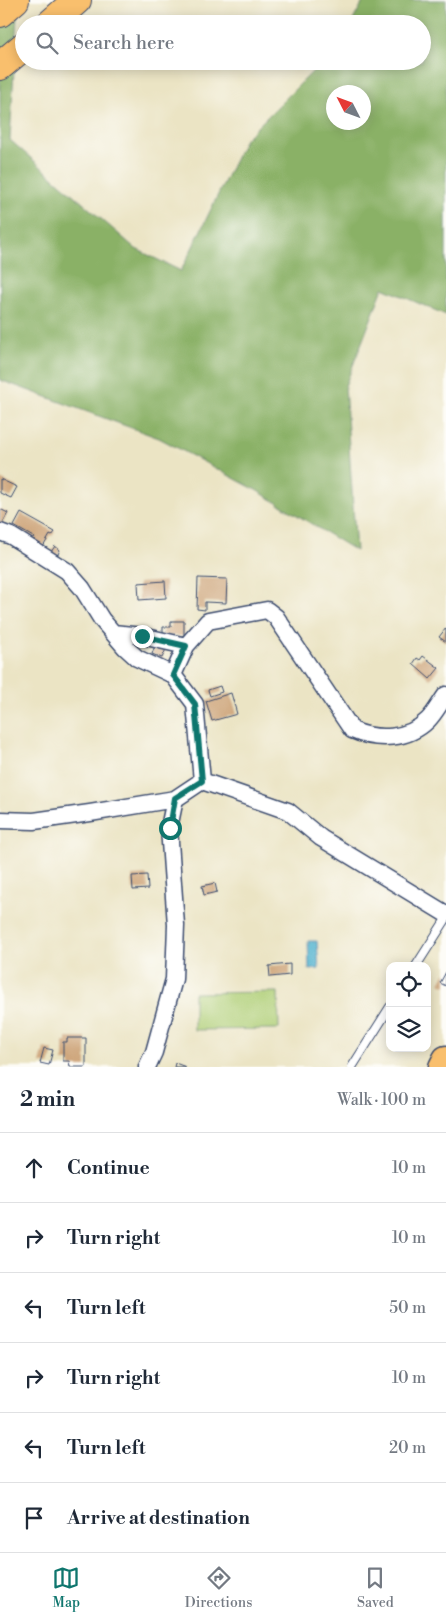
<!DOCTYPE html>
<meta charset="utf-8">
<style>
:root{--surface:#fff;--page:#f2f2f3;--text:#1f2937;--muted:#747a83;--line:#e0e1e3;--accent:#0f766e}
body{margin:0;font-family:"Libre Bodoni",serif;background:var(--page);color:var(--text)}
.controls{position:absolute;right:15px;bottom:15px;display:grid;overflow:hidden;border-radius:10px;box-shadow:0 2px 12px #0003}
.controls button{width:45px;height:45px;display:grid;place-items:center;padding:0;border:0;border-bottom:1px solid var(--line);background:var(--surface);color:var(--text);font:25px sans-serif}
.compass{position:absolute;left:326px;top:85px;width:45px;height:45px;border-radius:50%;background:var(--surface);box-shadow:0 2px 12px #0003;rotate:312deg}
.stop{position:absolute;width:15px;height:15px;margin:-11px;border:4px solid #0f766e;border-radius:50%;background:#fff}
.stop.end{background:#0f766e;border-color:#fff;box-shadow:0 1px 5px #0008}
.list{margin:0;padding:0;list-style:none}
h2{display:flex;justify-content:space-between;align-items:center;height:65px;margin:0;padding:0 20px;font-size:21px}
h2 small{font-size:16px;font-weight:400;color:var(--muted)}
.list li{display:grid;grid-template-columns:32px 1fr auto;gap:15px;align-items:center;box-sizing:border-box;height:70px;padding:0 20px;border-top:1px solid var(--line)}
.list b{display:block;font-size:19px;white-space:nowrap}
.list em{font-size:16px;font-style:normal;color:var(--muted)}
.icon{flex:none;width:28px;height:28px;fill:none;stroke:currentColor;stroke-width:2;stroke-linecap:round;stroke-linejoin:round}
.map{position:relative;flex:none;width:446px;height:1067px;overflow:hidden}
.search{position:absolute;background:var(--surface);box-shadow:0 2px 12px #0003;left:15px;right:15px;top:15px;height:55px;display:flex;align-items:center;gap:12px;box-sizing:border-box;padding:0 18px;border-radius:28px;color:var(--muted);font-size:19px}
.sheet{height:485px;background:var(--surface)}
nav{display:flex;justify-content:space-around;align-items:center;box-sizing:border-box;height:70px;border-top:1px solid var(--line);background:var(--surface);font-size:14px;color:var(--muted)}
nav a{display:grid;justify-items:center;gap:2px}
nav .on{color:var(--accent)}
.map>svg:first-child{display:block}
</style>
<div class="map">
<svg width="446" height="1067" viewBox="0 0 446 1067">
<rect width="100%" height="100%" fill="#fdfcf7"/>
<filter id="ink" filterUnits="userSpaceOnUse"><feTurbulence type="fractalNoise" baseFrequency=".02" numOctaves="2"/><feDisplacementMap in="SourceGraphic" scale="10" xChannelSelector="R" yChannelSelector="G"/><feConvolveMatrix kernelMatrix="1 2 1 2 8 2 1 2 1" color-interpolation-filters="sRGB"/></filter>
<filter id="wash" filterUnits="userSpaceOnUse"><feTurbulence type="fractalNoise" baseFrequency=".0096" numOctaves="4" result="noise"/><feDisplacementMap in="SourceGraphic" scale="20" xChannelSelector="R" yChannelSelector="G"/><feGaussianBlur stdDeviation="1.12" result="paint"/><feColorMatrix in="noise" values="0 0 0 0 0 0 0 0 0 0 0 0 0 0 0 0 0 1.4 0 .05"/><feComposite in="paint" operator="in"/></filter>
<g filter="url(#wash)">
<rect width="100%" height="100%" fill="#ebe4c4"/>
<path fill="#aece75" stroke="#647e6a" d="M278,992L279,1029L194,1030V993Z"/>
<path fill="#8ab166" stroke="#527062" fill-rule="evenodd" d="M0,0H18L10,140L136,249L181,271L245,139L323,61H422V24H351L364,0H446V315L383,288L345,386L356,551L256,490L159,438L0,380ZM334,92H364V122H334Z"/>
<path fill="#4eb0cd" stroke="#347096" d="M308,941H317L319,969L309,970Z"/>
<g id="blocks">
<path fill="#cfa77e" d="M0,479L17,487L11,498L0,493Z
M0,509L8,513L0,528Z
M21,513L55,532L52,536L50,535L43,547L33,541L35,538L14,526Z
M55,546L60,550L57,556L51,552Z
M198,578L227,579L226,603L205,602V610L197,609Z
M165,581L166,598L139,600L138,583Z
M171,621H184V636H163V627H171Z
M446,628V642L439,637Z
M156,643L167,647L162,658L152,654Z
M423,656L439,668L430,679L413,664L417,658L420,660Z
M220,686L222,692L210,696L208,690Z
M231,693L237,714L212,721L206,701Z
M147,875L148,889L133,890L132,876Z
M215,883L217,892L204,895L202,886Z
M290,964V975L270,977L269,966Z
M446,972V986L440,983Z
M67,1038H86V1067H70L69,1061H63V1042H67Z
M44,1048L53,1050L49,1065L40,1063Z
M175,1063L186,1067H174Z"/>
</g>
</g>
<g filter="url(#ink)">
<use href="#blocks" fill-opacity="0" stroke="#3a4a6d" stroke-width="1"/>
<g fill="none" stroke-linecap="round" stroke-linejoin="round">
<g stroke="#3a4a6d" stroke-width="10">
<path id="service" d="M416,966L446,919
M352,1067L390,1007"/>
</g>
<g stroke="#3a4a6d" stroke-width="19">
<path id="minor" d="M0,532L11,536L67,571L82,588L102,620L125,647L137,658L173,675
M113,633L142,636L186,646
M446,695C440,703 435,713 428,720C408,740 377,741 352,730L276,617L267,610L208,621L186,646L173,675L195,704L202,781L288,811L321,838L446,914
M0,820L34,821L90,813L175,799L202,781
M147,1067L154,1052L174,979L176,925L169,828L175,799"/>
</g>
<g stroke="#3a4a6d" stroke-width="29">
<path id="trunk" d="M442,1067L446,1059"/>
</g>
<g stroke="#3a4a6d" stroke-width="30">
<path id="motorway" d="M0,13L15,0
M50,24L77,0
M0,66L24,46"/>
</g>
<use href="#service" stroke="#fff" stroke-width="8"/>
<use href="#minor" stroke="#fff" stroke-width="16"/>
<use href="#trunk" stroke="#f9bf6d" stroke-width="26"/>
<use href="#motorway" stroke="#f9bf6d" stroke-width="28"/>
</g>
</g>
<g fill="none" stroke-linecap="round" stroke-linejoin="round" filter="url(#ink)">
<path stroke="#0f766e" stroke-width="6" d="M142,636L186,646L173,675L195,704L202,781L175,798L170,828"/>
</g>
</svg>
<div class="controls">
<button><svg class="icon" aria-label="locate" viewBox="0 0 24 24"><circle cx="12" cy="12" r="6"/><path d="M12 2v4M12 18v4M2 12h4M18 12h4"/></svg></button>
<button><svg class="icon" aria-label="layers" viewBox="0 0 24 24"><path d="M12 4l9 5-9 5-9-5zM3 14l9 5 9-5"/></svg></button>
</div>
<svg class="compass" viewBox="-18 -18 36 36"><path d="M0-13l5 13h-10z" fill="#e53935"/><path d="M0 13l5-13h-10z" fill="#747a83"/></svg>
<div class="stop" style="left:170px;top:828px"></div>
<div class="stop end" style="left:142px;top:636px"></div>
<div class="search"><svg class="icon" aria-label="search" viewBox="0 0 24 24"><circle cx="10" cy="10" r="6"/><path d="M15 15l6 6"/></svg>Search here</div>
</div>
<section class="sheet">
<h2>2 min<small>Walk · 100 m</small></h2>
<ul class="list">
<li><svg class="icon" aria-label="ahead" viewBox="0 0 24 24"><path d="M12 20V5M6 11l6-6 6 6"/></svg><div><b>Continue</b></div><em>10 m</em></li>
<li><svg class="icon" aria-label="right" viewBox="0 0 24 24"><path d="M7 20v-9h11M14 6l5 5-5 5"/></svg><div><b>Turn right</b></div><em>10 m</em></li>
<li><svg class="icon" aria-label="left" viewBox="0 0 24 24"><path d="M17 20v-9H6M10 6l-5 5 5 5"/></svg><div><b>Turn left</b></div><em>50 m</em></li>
<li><svg class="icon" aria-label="right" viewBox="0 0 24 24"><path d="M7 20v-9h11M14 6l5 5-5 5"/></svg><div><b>Turn right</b></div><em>10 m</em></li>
<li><svg class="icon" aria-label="left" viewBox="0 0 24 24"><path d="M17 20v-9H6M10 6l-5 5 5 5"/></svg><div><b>Turn left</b></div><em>20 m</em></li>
<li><svg class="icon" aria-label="arrive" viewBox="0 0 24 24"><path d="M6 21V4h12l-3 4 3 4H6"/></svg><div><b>Arrive at destination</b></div></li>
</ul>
</section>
<nav>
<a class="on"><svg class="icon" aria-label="map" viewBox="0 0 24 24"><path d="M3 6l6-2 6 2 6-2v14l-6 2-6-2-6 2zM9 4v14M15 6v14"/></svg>Map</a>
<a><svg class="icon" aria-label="directions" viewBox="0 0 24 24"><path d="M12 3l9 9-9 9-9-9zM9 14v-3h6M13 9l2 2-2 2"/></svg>Directions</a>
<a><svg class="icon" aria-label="saved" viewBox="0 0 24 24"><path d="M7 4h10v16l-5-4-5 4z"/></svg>Saved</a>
</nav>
